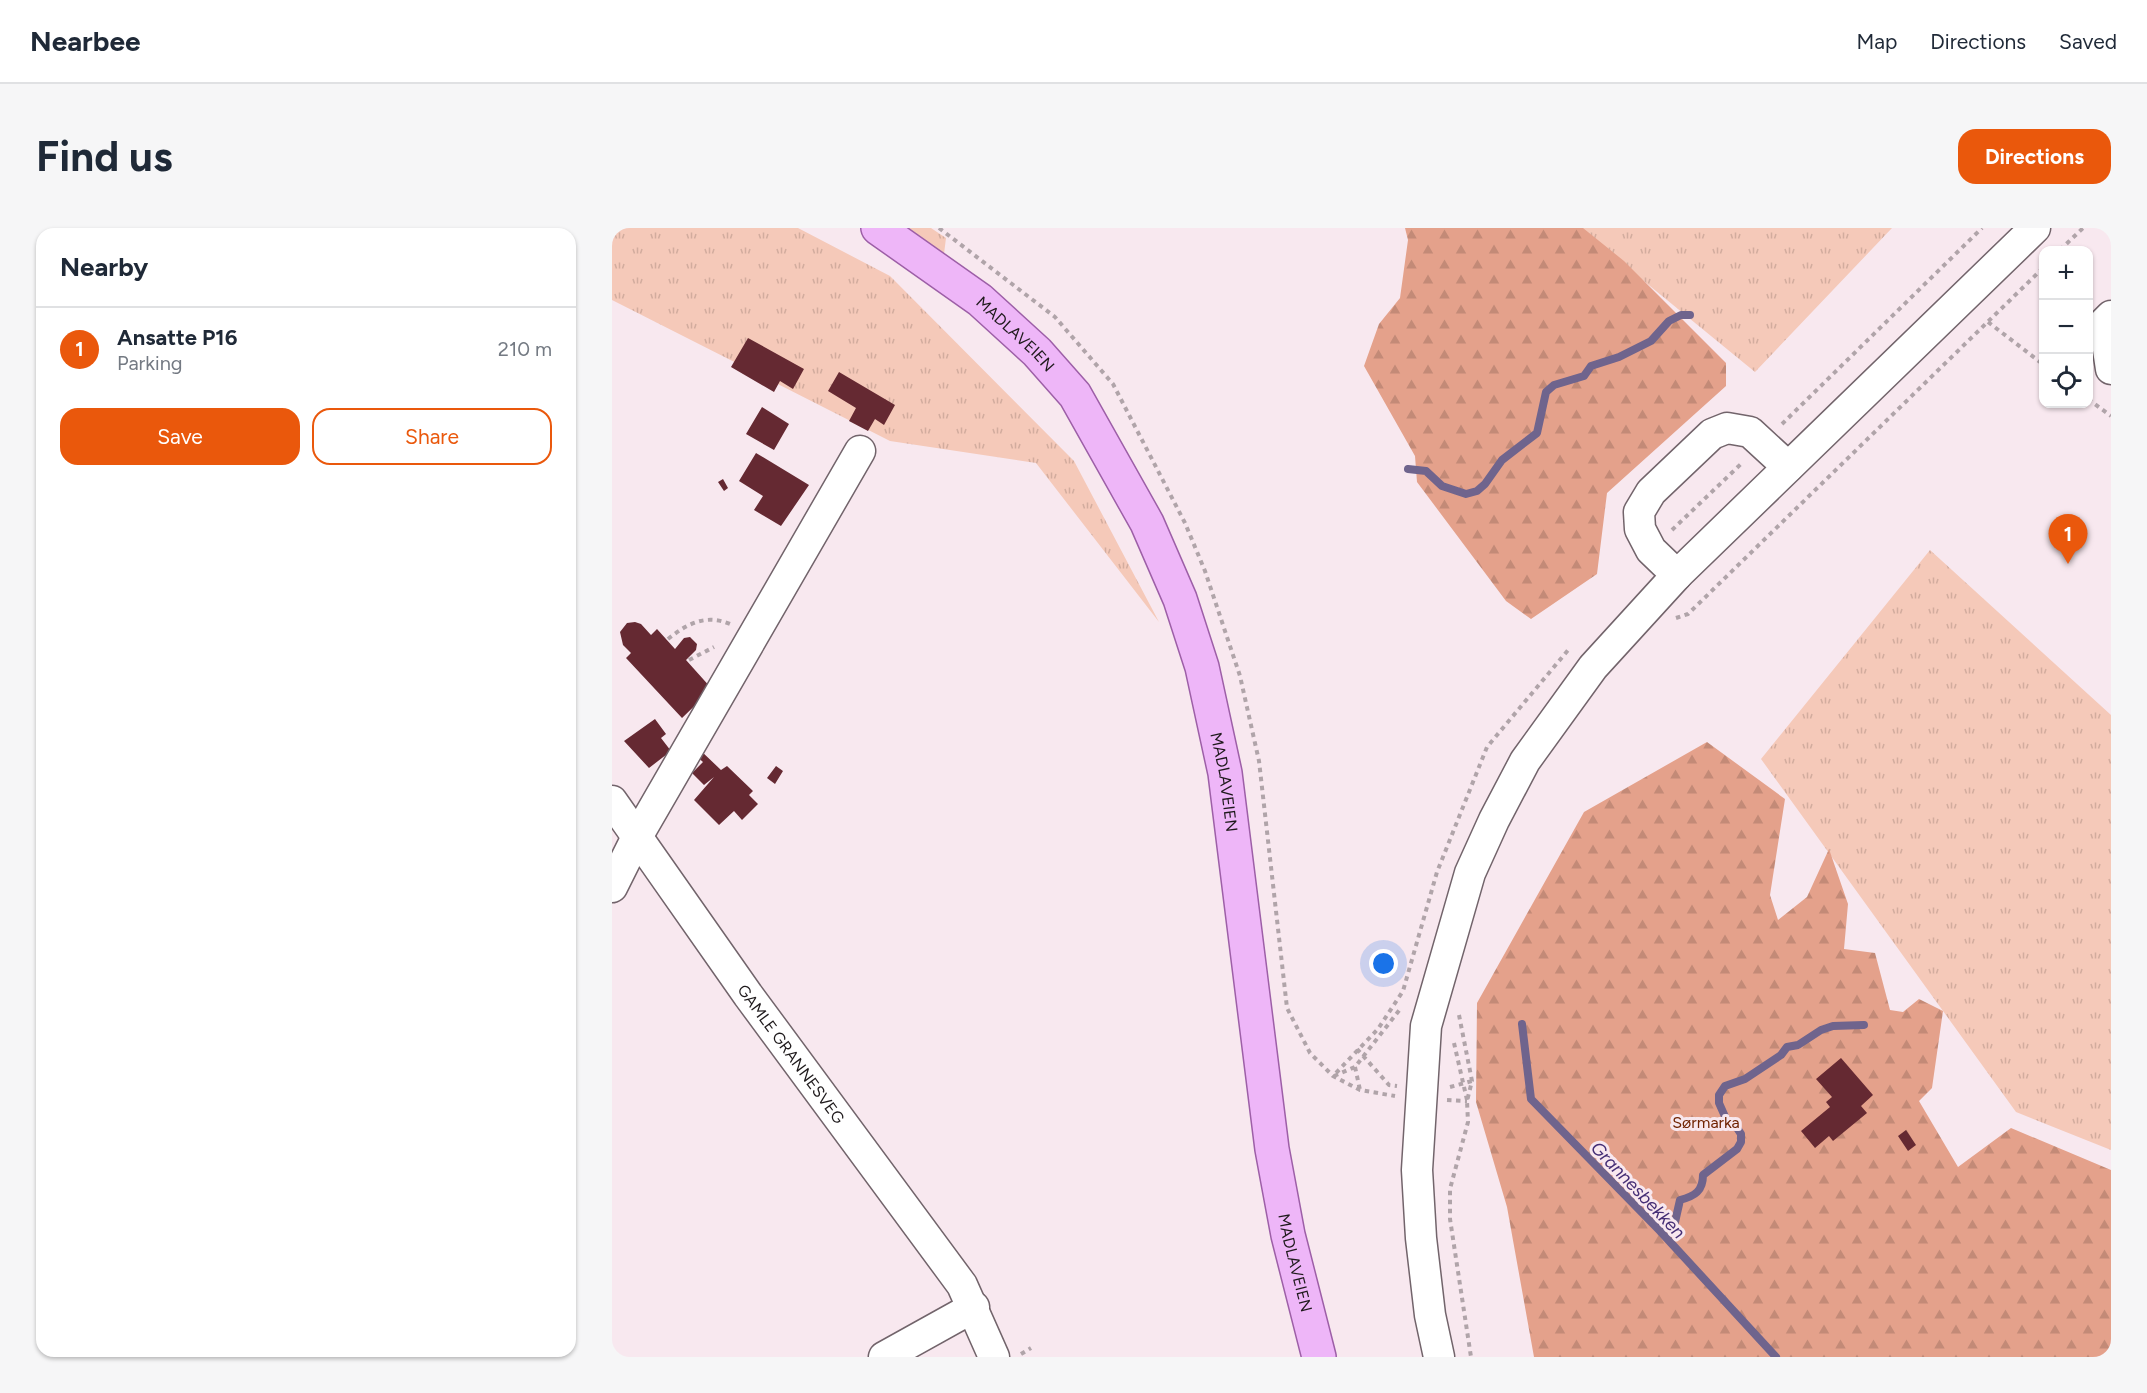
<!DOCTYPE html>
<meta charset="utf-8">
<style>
:root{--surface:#fff;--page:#f6f6f7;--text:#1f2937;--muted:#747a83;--line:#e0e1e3;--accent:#ea580c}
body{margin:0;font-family:Figtree,sans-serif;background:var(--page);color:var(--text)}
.controls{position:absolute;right:18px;top:18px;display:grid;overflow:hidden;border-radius:12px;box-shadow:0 2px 4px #0004}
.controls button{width:54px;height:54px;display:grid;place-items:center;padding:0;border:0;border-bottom:2px solid var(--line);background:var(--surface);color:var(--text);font:30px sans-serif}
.you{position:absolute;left:772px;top:736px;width:21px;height:21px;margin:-15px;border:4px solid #fff;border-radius:50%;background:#1a73e8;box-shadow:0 0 0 9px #1a73e833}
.badge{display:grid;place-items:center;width:39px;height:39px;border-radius:50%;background:var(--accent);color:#fff;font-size:20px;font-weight:700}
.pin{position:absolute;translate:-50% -50px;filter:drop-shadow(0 2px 3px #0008)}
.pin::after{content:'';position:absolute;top:32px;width:21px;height:18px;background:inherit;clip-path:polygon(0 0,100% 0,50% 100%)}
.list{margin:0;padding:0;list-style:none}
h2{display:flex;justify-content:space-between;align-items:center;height:78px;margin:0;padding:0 24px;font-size:26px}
h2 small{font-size:20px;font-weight:400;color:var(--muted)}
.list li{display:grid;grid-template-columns:39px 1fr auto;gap:18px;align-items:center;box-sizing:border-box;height:84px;padding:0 24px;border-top:2px solid var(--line)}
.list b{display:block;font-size:22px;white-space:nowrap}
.list p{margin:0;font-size:20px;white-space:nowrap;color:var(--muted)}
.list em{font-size:20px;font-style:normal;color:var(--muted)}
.actions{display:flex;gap:12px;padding:18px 24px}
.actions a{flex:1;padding:14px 0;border:2px solid var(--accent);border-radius:18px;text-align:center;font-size:21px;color:var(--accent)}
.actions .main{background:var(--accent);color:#fff}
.icon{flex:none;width:33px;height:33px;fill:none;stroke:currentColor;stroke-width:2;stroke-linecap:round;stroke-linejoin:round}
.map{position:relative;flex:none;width:1499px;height:1129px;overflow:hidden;border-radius:18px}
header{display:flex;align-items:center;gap:36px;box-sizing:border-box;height:84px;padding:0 30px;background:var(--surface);border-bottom:2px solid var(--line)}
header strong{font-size:28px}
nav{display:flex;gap:33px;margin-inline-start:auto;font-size:21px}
.intro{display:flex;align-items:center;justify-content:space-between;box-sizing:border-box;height:144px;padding:0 36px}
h1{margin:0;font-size:42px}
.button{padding:15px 27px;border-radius:18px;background:var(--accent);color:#fff;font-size:21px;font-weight:700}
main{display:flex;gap:36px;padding:0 36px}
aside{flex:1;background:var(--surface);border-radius:18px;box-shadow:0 2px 4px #0004}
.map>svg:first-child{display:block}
</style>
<header>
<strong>Nearbee</strong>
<nav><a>Map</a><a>Directions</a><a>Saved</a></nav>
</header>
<div class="intro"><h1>Find us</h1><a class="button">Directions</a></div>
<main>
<aside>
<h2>Nearby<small></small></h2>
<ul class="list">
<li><span class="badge">1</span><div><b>Ansatte P16</b><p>Parking</p></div><em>210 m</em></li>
</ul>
<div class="actions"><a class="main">Save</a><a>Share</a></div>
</aside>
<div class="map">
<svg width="1499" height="1129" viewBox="0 0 1499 1129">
<defs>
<pattern id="grass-tufts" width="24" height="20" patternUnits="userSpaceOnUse" patternTransform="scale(1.5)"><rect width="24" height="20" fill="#f5c9b9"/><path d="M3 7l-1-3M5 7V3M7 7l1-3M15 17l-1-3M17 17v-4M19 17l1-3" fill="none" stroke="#d2ac9e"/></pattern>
<pattern id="forest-firs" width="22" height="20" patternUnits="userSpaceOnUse" patternTransform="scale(1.5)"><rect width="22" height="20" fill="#e4a18b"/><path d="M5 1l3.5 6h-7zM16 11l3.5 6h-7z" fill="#c38a77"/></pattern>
</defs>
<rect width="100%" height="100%" fill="#f8e8ef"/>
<path fill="url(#grass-tufts)" d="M0,0H186L278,48L462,233L547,394L424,235L278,213L0,72Z
M296,0H319L334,10L332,26Z
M967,0H1280L1143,144Z
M1318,322L1499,487V922L1404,884L1149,531Z"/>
<path fill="url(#forest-firs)" d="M793,0H971L1012,33L1114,135V158L995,265L985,346L919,391L894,373L805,254L803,228L752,138L767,96L788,70L796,12Z
M1095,514L1173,571L1158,667L1166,692L1195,669L1217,621L1236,676L1232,721L1263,725L1278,782L1291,784L1307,771L1331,783L1320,860L1307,873L1346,939L1399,900L1499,942V1129H922L895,979L864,874L865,775L972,584Z"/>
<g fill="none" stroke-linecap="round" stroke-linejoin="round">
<path stroke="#6f648d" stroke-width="8" d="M796,241L814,243L830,258L854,266L865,263L873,256L890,232L925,205L934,164L942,157L972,148L979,138L1007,129L1039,113L1057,93L1069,87H1078
M910,796L919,871L1048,1003L1164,1129
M1048,1003L1063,994L1068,972C1083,968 1091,963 1091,947L1125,921L1129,914V906L1125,900L1115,893L1107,875V867L1113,858L1133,851L1169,827L1175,819L1186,817L1209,802L1221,798L1252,797"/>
</g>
<path fill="#652932" d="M136,110L192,141L181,161L168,153L162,164L119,139Z
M227,144L283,177L272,197L263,191L256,203L237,193L244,180L216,163Z
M150,179L177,196L162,222L134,206Z
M144,225L197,257L169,298L142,282L151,268L127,253Z
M111,251L116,260L112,263L106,254Z
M23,394L29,396L39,407L45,401L63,421L72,410L78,409L85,416L84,422L74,432L100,461L70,490L14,430L19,425L11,417L8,404L15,395Z
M43,491L54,506L49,510L59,523L37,540L12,513Z
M87,521L109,542L115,538L141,563L137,567L146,576L130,592L122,583L107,597L82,572L102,549L92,557L80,545L91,534L83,527Z
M164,538L171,543L163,556L155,550Z
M1229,830L1261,867L1249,878L1255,885L1221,913L1217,908L1203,920L1189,903L1218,879L1214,874L1220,869L1204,851Z
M1294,902L1304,917L1296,923L1286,908Z"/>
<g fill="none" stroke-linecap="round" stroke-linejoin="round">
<g stroke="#72646b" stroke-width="33">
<g id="minor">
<path d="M1499,88L1492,95L1499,141"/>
<path d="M1065,347L1039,322L1028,301L1027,284L1039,264L1100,206L1115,200L1138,204L1176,239"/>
<path id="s1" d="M0,573L136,767L350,1057L382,1129"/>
<path d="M0,659L25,609L248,223"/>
<path d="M272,1129L362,1079"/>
<path d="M827,1129L818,1087L809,1010L805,942L814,798L858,645L882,592L913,533L981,439L1065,347L1423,0"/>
</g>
</g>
<g stroke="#9d5fa7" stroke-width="36">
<g id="major">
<path id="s2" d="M266,0L368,72L425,124L463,167L535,295L568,371L590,439L613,545L660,921L676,1007L707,1129"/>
</g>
</g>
<path stroke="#b0a4a9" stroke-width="4" stroke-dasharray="4.5 4.5" stroke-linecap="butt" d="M327,0L443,89L501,156L573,295L593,343L628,448L647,533L675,780L698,825L721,848L748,862L783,868
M1448,22L1471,0
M1376,94L1432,137
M1476,171L1499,188
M1170,196L1370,0
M1060,302L1130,235
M1064,390L1076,386L1432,39
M56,411C76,395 94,386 118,396
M77,432L102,419
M847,787L860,853L855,873L856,894L838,961V991L859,1129
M842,815L855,872
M745,821L777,857L785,858
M743,839L748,862
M724,845L766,801L791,763L825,644L875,519L957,421
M722,848L743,839L789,780
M838,859L860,853
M835,872L855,873
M409,1126L419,1120"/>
<use href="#minor" stroke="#fff" stroke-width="30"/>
<use href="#major" stroke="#eeb6f8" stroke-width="33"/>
</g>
<g text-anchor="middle" stroke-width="6" stroke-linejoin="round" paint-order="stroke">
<g font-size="16" fill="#1e191b" stroke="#f8e8ef">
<text dy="6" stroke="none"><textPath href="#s2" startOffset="174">MADLAVEIEN</textPath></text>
<text dy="6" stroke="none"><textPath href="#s2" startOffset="678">MADLAVEIEN</textPath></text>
<text dy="6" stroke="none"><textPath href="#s1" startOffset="310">GAMLE GRANNESVEG</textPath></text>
<text dy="6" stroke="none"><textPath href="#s2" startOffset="1164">MADLAVEIEN</textPath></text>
</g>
<g font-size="16" fill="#702302" stroke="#f8e8ef">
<text x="1094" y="900">Sørmarka</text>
</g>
<g font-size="18" font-style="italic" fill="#452e75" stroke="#f8e8ef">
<text transform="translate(1026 962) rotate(46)" y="6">Grannesbekken</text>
</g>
</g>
</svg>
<div class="controls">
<button>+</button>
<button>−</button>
<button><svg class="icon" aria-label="locate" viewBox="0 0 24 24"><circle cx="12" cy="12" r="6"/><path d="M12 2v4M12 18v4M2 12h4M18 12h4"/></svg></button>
</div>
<div class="you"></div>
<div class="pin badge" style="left:1456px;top:336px">1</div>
</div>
</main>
